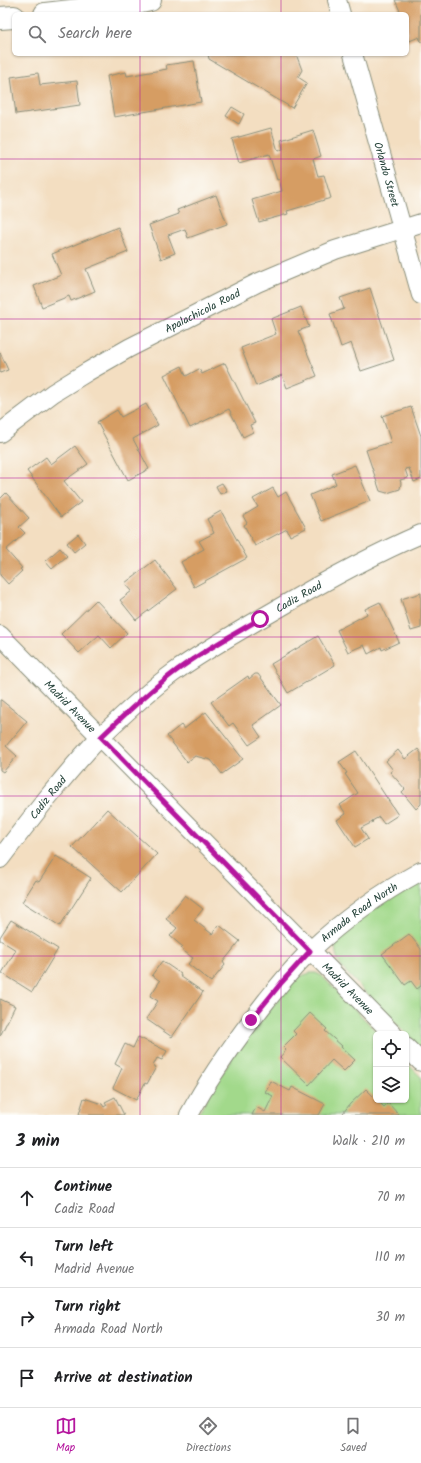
<!DOCTYPE html>
<meta charset="utf-8">
<style>
:root{--surface:#fff;--page:#f6f6f6;--text:#202124;--muted:#757577;--line:#e0e0e0;--accent:#b5179e}
body{margin:0;font-family:Kalam,sans-serif;background:var(--page);color:var(--text)}
.controls{position:absolute;right:12px;bottom:12px;display:grid;overflow:hidden;border-radius:6px;box-shadow:0 1px 3px #0004}
.controls button{width:36px;height:36px;display:grid;place-items:center;padding:0;border:0;border-bottom:1px solid var(--line);background:var(--surface);color:var(--text);font:20px sans-serif}
.stop{position:absolute;width:12px;height:12px;margin:-9px;border:3px solid #b5179e;border-radius:50%;background:#fff}
.stop.end{background:#b5179e;border-color:#fff;box-shadow:0 1px 4px #0008}
.list{margin:0;padding:0;list-style:none}
h2{display:flex;justify-content:space-between;align-items:center;height:52px;margin:0;padding:0 16px;font-size:17px}
h2 small{font-size:13px;font-weight:400;color:var(--muted)}
.list li{display:grid;grid-template-columns:26px 1fr auto;gap:12px;align-items:center;box-sizing:border-box;height:60px;padding:0 16px;border-top:1px solid var(--line)}
.list b{display:block;font-size:15px;white-space:nowrap}
.list p{margin:0;font-size:13px;white-space:nowrap;color:var(--muted)}
.list em{font-size:13px;font-style:normal;color:var(--muted)}
.icon{flex:none;width:22px;height:22px;fill:none;stroke:currentColor;stroke-width:2;stroke-linecap:round;stroke-linejoin:round}
.map{position:relative;flex:none;width:421px;height:1115px;overflow:hidden}
.search{position:absolute;background:var(--surface);box-shadow:0 1px 3px #0004;left:12px;right:12px;top:12px;height:44px;display:flex;align-items:center;gap:10px;box-sizing:border-box;padding:0 14px;border-radius:6px;color:var(--muted);font-size:15px}
.sheet{height:292px;background:var(--surface)}
nav{display:flex;justify-content:space-around;align-items:center;box-sizing:border-box;height:56px;border-top:1px solid var(--line);background:var(--surface);font-size:11px;color:var(--muted)}
nav a{display:grid;justify-items:center;gap:2px}
nav .on{color:var(--accent)}
.map>svg:first-child{display:block}
</style>
<div class="map">
<svg width="421" height="1115" viewBox="0 0 421 1115">
<rect width="100%" height="100%" fill="#fdfcf7"/>
<filter id="ink" filterUnits="userSpaceOnUse"><feTurbulence type="fractalNoise" baseFrequency=".025" numOctaves="2"/><feDisplacementMap in="SourceGraphic" scale="8" xChannelSelector="R" yChannelSelector="G"/><feConvolveMatrix kernelMatrix="1 2 1 2 8 2 1 2 1" color-interpolation-filters="sRGB"/></filter>
<filter id="wash" filterUnits="userSpaceOnUse"><feTurbulence type="fractalNoise" baseFrequency=".012" numOctaves="4" result="noise"/><feDisplacementMap in="SourceGraphic" scale="16" xChannelSelector="R" yChannelSelector="G"/><feGaussianBlur stdDeviation="0.9" result="paint"/><feColorMatrix in="noise" values="0 0 0 0 0 0 0 0 0 0 0 0 0 0 0 0 0 1.4 0 .05"/><feComposite in="paint" operator="in"/></filter>
<g filter="url(#wash)">
<rect width="100%" height="100%" fill="#f3dec1"/>
<path fill="#a2d98b" stroke="#608b60" d="M421,880V1049L342,968C337,960 333,948 337,939C344,925 405,890 421,880Z
M310,973H316L322,976L379,1034H376V1100H406V1062L421,1077V1115H197L234,1054L290,985L298,977Z"/>
<g id="blocks">
<path fill="#d69d63" d="M395,0H421V42L419,37L407,42V14H393L400,11Z
M208,54H296L302,70L298,77L307,83L292,108L209,59Z
M194,61L201,102L114,117L107,76L126,72L127,76L167,69L166,65Z
M38,73L40,85L77,81L80,105L16,114L11,77Z
M232,107L244,114L239,124L226,116Z
M271,128L278,151L283,149L281,140L313,130L321,156L313,159L318,176L324,175L331,198L287,211L288,214L259,222L252,200L282,191L279,179L277,180L269,154L239,163L232,139Z
M216,195L227,224L188,238L185,229L168,235L175,253L161,259L149,225L179,214L177,210Z
M118,227L128,252L86,269L95,291L71,301L69,296L42,307L34,286L61,275L52,254Z
M370,288L394,360L361,371L351,343L341,347L330,314L344,309L340,298Z
M301,307L309,327L298,331L317,376L287,388L282,375L256,386L241,348L276,334L271,319Z
M0,352L8,370L0,373Z
M225,363L255,423L250,425L253,432L243,437L229,409L190,428L164,375L182,366L186,376L199,369L202,374Z
M146,404L158,425L133,439L149,469L128,480L97,422L117,410L121,417Z
M411,407L421,436V479L414,482L409,468L405,469L408,478L400,480L401,483L400,489L387,493L380,491L366,450L391,442L382,416Z
M75,446L88,464L64,481L81,502L61,517L27,471L46,457L51,464Z
M355,465L370,501L321,521L310,495L336,484L332,474Z
M222,483L227,491L220,494L216,486Z
M273,488L278,497L286,492L306,528L290,536L287,529L255,546L244,525L247,523L243,516L258,507L253,499Z
M6,493L29,518L19,527L25,533L6,550L22,568L20,569L22,571L8,584L0,575V499Z
M221,511L247,558L194,587L181,562L204,549L199,541L214,533L207,519Z
M78,534L85,543L74,552L67,543Z
M60,548L67,556L52,569L45,561Z
M155,560L177,589L136,620L120,600L132,591L125,583Z
M421,593V628L411,631L401,599Z
M96,600L127,633L111,648L99,635L79,653L61,634Z
M380,602L399,642L382,650L381,647L368,654L364,645L348,652L337,630L367,614L365,609Z
M318,636L335,665L288,693L271,664Z
M255,674H258L281,705L253,725L261,737L249,745L233,723L229,726L211,702L248,676L249,679Z
M0,700H1L27,721L6,746L17,756L3,772L0,770Z
M206,712L243,759L222,774L211,760L195,756L187,762L167,736L181,725L184,729Z
M418,749L421,753V804L416,809L402,792L405,789L390,772L393,770L386,761L398,750L405,759Z
M356,751L398,815L384,824L379,817L372,821L373,822L361,828L368,839L355,847L337,820L346,814L340,805L358,793L345,774L347,773L339,762Z
M107,809L157,854L122,892L72,847Z
M56,856L91,878L60,926L22,902L36,880L39,882Z
M185,895L203,909L194,920L212,934L219,925L240,941L223,962L225,965L211,982L188,964L193,958L181,949L183,947L170,936L177,928L166,919Z
M11,920L58,949L32,992L2,973L16,950L0,940V937Z
M409,934L421,949V986L417,989L411,981L405,985L382,954Z
M162,961L181,974L180,976L203,992L172,1037L146,1019L158,1001L150,996L160,981L152,975Z
M0,999L15,1006L0,1036Z
M310,1013L327,1029L325,1031L342,1046L341,1047L355,1060L344,1071L332,1060L309,1085L280,1057L286,1050L283,1047L296,1034L293,1031Z
M138,1037L167,1051L162,1060L157,1058L153,1066L156,1067L147,1084L145,1083L136,1100L113,1088L122,1068L115,1064L125,1044L133,1048Z
M271,1081L290,1091L292,1087L325,1104L319,1115H252L256,1107L265,1112L273,1096L265,1092Z
M366,1089L384,1107L388,1103L399,1115H345L343,1113L350,1104Z
M115,1097L124,1115H83L79,1114L84,1098L102,1104L104,1107L107,1105L105,1102Z"/>
</g>
</g>
<g filter="url(#ink)">
<use href="#blocks" fill-opacity="0" stroke="#898e7a" stroke-width="1"/>
<g fill="none" stroke-linecap="round" stroke-linejoin="round">
<g stroke="#898e7a" stroke-width="20">
<g id="street">
<path d="M337,0L341,14"/>
<path id="s1" d="M353,54L421,295"/>
<path id="s2" d="M0,433L53,393L87,372L129,348L257,283L335,250L421,223"/>
<path id="s3" d="M0,635L393,1034"/>
<path id="s4" d="M0,859C32,817 64,775 100,737C123,715 147,692 173,673C206,649 243,629 279,608C325,581 372,555 421,534"/>
<path d="M406,1047L421,1062"/>
<path id="s5" d="M189,1115C211,1074 238,1037 267,1000C281,983 295,965 311,950C344,919 381,893 421,871"/>
</g>
</g>
<g stroke="#898e7a" stroke-width="24">
<path id="secondary" d="M45,14L132,4L150,0
M0,18L14,17"/>
</g>
<use href="#street" stroke="#fff" stroke-width="18"/>
<use href="#secondary" stroke="#fff" stroke-width="22"/>
</g>
</g>
<g fill="none" stroke-linecap="round" stroke-linejoin="round" filter="url(#ink)">
<path stroke="#b5179e" stroke-width="5" d="M251,1020L282,982L310,951L101,737C124,715 147,693 172,674C199,653 231,636 260,619"/>
</g>
<path fill="none" stroke="#b5179e" stroke-width="1" stroke-opacity="0.55" d="M140,0V14M281,0V14M140,54V1115M281,54V1115M0,159H421M0,319H421M0,478H421M0,637H421M0,796H421M0,956H421"/>
<g text-anchor="middle" stroke-width="3" stroke-linejoin="round" paint-order="stroke">
<g font-size="11" fill="#1f3d34" stroke="#fdfcf7">
<text dy="4" stroke="none"><textPath href="#s1" startOffset="125">Orlando Street</textPath></text>
<text dy="4" stroke="none"><textPath href="#s2" startOffset="237">Apalachicola Road</textPath></text>
<text dy="4" stroke="none"><textPath href="#s4" startOffset="402">Cadiz Road</textPath></text>
<text dy="4" stroke="none"><textPath href="#s3" startOffset="100">Madrid Avenue</textPath></text>
<text dy="4" stroke="none"><textPath href="#s4" startOffset="78">Cadiz Road</textPath></text>
<text dy="4" stroke="none"><textPath href="#s5" startOffset="267">Armada Road North</textPath></text>
<text dy="4" stroke="none"><textPath href="#s3" startOffset="496">Madrid Avenue</textPath></text>
</g>
</g>
</svg>
<div class="controls">
<button><svg class="icon" aria-label="locate" viewBox="0 0 24 24"><circle cx="12" cy="12" r="6"/><path d="M12 2v4M12 18v4M2 12h4M18 12h4"/></svg></button>
<button><svg class="icon" aria-label="layers" viewBox="0 0 24 24"><path d="M12 4l9 5-9 5-9-5zM3 14l9 5 9-5"/></svg></button>
</div>
<div class="stop" style="left:260px;top:619px"></div>
<div class="stop end" style="left:251px;top:1020px"></div>
<div class="search"><svg class="icon" aria-label="search" viewBox="0 0 24 24"><circle cx="10" cy="10" r="6"/><path d="M15 15l6 6"/></svg>Search here</div>
</div>
<section class="sheet">
<h2>3 min<small>Walk · 210 m</small></h2>
<ul class="list">
<li><svg class="icon" aria-label="ahead" viewBox="0 0 24 24"><path d="M12 20V5M6 11l6-6 6 6"/></svg><div><b>Continue</b><p>Cadiz Road</p></div><em>70 m</em></li>
<li><svg class="icon" aria-label="left" viewBox="0 0 24 24"><path d="M17 20v-9H6M10 6l-5 5 5 5"/></svg><div><b>Turn left</b><p>Madrid Avenue</p></div><em>110 m</em></li>
<li><svg class="icon" aria-label="right" viewBox="0 0 24 24"><path d="M7 20v-9h11M14 6l5 5-5 5"/></svg><div><b>Turn right</b><p>Armada Road North</p></div><em>30 m</em></li>
<li><svg class="icon" aria-label="arrive" viewBox="0 0 24 24"><path d="M6 21V4h12l-3 4 3 4H6"/></svg><div><b>Arrive at destination</b></div></li>
</ul>
</section>
<nav>
<a class="on"><svg class="icon" aria-label="map" viewBox="0 0 24 24"><path d="M3 6l6-2 6 2 6-2v14l-6 2-6-2-6 2zM9 4v14M15 6v14"/></svg>Map</a>
<a><svg class="icon" aria-label="directions" viewBox="0 0 24 24"><path d="M12 3l9 9-9 9-9-9zM9 14v-3h6M13 9l2 2-2 2"/></svg>Directions</a>
<a><svg class="icon" aria-label="saved" viewBox="0 0 24 24"><path d="M7 4h10v16l-5-4-5 4z"/></svg>Saved</a>
</nav>
